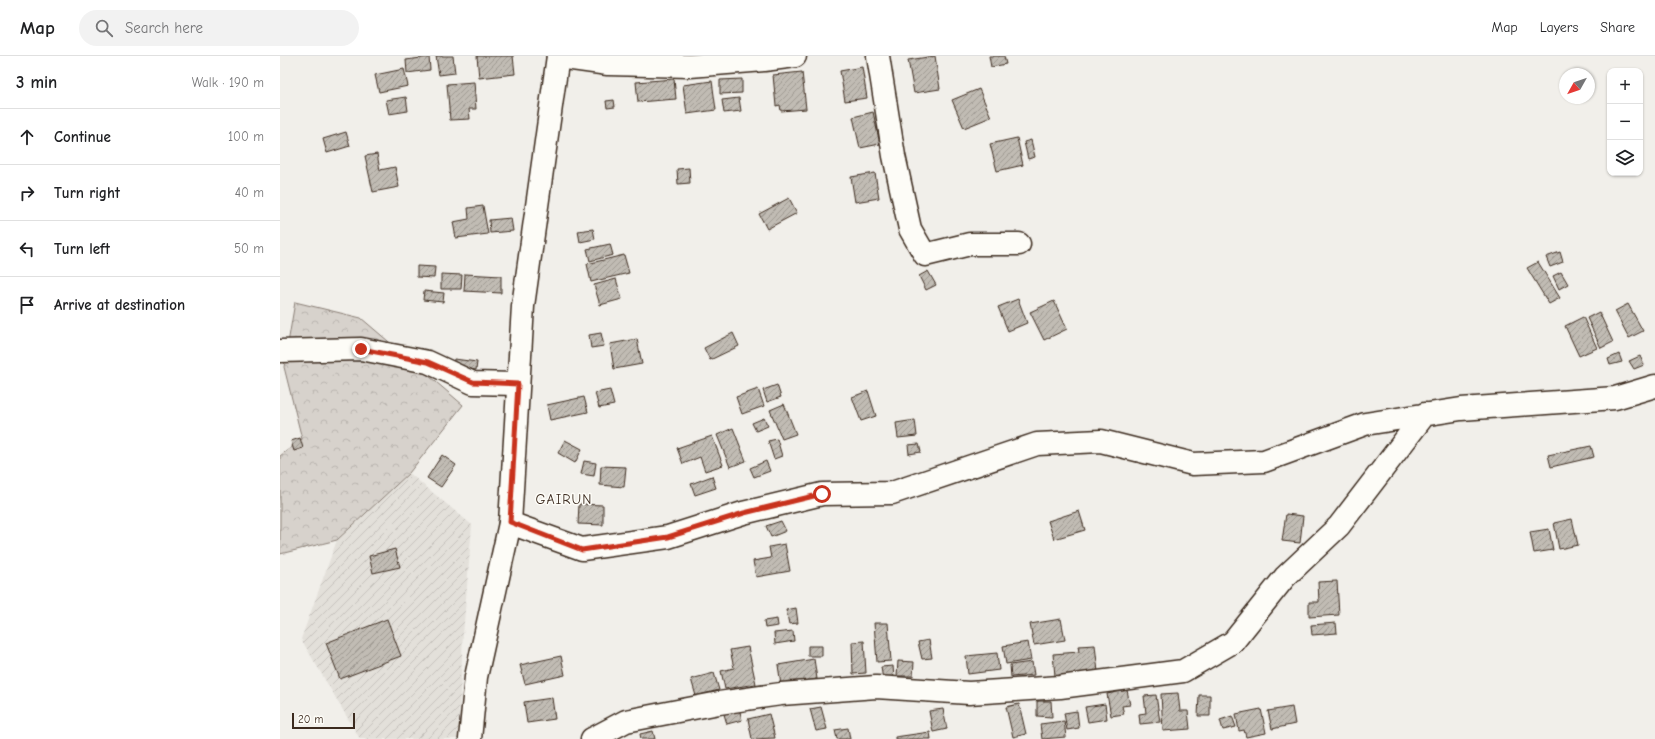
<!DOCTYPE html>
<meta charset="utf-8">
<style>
:root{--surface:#fff;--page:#f2f2f2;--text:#202124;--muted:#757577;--line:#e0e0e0}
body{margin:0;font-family:"Comic Neue",sans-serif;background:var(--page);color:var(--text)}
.controls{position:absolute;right:12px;top:12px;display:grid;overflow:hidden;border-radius:8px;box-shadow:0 1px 3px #0004}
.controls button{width:36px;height:36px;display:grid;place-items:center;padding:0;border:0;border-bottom:1px solid var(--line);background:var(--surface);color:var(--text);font:20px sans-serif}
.compass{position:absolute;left:1279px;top:12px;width:36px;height:36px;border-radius:50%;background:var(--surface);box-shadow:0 1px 3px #0004;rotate:230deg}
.scale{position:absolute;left:12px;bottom:10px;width:63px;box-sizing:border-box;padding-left:4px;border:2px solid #3b2a1e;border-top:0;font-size:11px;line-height:14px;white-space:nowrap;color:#3b2a1e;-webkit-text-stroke:3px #fdfcf7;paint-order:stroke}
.stop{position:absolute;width:12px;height:12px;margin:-9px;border:3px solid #c8321e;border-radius:50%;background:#fff}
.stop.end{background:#c8321e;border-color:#fff;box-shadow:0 1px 4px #0008}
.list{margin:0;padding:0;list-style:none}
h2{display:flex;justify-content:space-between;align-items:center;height:52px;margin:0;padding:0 16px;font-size:17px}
h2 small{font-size:13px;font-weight:400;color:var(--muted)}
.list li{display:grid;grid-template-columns:26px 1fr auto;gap:12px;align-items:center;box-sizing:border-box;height:56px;padding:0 16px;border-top:1px solid var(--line)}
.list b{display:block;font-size:15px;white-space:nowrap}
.list em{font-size:13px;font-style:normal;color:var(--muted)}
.icon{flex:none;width:22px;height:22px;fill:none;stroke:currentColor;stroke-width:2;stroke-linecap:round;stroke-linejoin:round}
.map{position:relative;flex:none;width:1375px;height:683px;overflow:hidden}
header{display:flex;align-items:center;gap:24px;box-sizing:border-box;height:56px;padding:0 20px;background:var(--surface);border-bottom:1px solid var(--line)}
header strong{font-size:19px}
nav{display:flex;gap:22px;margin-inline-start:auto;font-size:14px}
.search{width:280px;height:36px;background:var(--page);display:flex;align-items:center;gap:10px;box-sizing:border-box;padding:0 14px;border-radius:22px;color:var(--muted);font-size:15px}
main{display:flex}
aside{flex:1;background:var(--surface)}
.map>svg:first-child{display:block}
</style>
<header>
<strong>Map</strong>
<div class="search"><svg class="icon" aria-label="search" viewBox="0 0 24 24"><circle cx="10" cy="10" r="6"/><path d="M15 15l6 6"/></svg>Search here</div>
<nav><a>Map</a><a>Layers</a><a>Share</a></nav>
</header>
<main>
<aside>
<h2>3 min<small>Walk · 190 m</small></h2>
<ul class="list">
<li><svg class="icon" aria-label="ahead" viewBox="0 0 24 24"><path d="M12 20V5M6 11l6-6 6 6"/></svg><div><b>Continue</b></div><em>100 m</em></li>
<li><svg class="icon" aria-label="right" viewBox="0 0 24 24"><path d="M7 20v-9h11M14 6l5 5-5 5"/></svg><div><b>Turn right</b></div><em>40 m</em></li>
<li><svg class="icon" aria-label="left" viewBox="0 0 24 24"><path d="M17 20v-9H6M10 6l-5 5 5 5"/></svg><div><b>Turn left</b></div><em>50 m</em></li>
<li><svg class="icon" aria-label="arrive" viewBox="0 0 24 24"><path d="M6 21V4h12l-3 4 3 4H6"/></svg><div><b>Arrive at destination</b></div></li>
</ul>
</aside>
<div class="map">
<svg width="1375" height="683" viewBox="0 0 1375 683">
<defs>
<pattern id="industrial-furrows" width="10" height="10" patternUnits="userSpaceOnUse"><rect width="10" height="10" fill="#e3e0da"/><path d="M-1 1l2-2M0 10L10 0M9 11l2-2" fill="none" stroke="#c4c0bb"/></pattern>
<pattern id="forest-crowns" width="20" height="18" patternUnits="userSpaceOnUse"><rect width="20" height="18" fill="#d7d2cc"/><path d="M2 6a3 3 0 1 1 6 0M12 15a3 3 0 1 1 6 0" fill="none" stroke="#b9b4af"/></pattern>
<pattern id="building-hatch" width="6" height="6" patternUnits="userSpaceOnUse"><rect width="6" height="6" fill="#c1bcb4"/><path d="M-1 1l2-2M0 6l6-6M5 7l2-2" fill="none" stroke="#9e9992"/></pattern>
</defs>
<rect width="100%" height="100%" fill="#f1efea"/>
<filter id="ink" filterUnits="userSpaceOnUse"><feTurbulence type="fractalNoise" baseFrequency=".025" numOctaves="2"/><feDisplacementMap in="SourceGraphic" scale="8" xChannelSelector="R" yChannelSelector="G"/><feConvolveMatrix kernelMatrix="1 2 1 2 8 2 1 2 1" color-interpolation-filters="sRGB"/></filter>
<g filter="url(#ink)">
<path fill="url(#industrial-furrows)" d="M129,417L192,469L183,579L178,683H80L21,583L57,484Z"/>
<path fill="url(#forest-crowns)" stroke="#897e75" d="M15,246L81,262L183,349L129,417L57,484L0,498V400L22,383L4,311Z"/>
<path fill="url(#building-hatch)" stroke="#3b2a1e" d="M156,0H173L175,17L159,19Z
M197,0H233L235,18L199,22Z
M655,0L660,33L634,37L628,4Z
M709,0H724L726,8L711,11Z
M149,1L150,14L127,17L126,4Z
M582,11L587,42L565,45L560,15Z
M124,13L128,30L99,36L95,19Z
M522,16L526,53L501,55L500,49L496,50L493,19Z
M394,23L396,43L358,46L356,26Z
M462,23V37L440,38V24Z
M432,25L436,54L407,58L403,29Z
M194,26L196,53H189L190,63L170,64L167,28Z
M699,33L711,61L684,72L672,44Z
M126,41L128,55L109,58L106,44Z
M459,42L461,55L444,57L442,44Z
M334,44L335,51L327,52L326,45Z
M593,56L600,88L580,92L573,61Z
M66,76L70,90L47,97L43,83Z
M737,82L743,109L717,115L710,88Z
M751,84L755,101L748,103L744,86Z
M97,98L100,114L115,111L119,131L93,136L85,100Z
M409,112L410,127L398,128L397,113Z
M595,117L599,142L575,146L571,121Z
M509,142L517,157L487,173L479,158Z
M203,150L208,178L176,182L173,166L189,163L188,152Z
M231,162L233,175L210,177L209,164Z
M313,173L315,183L300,186L298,175Z
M330,188L333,199L310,205L307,193Z
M1280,196L1283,206L1270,211L1266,201Z
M344,199L349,217L311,226L307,208Z
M1258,206L1280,242L1269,248L1247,212Z
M137,210L155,211L154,222L137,221Z
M648,215L656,229L646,234L639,220Z
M1281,216L1288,228L1279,233L1273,220Z
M161,218L182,219L181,233H161Z
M185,218L221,220V237L184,235Z
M336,223L342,243L320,249L314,229Z
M144,235L164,237L163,246L143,244Z
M738,243L747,267L728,275L718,251Z
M774,245L787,273L764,284L750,256Z
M1348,248L1363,275L1349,282L1335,255Z
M1319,256L1333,286L1321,292L1307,262Z
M1303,261L1317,292L1299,300L1285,270Z
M321,277L324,290L311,292L309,279Z
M453,277L459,290L430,304L424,292Z
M357,283L362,308L334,313L330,288Z
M1339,298L1342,306L1330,309L1328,303Z
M1360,300L1364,309L1354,313L1349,305Z
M174,303L197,306L196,314L173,311Z
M497,329L501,341L487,346L483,334Z
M478,333L484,350L462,358L456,341Z
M330,334L334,349L319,352L315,337Z
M588,335L596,360L581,365L572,341Z
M304,341L308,356L270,364L267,349Z
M504,348L516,378L502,383L490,354Z
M484,362L488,370L476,375L472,367Z
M635,364L637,380L618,382L616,367Z
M453,372L466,405L450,411L437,379Z
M432,380L443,409L425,415L420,401L403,408L397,392Z
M20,382L23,392L14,395L11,385Z
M497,383L502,400L494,403L488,385Z
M285,384L302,393L295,407L278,397Z
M639,388L641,396L629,398L628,389Z
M1311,390L1314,401L1271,411L1268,399Z
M162,399L176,409L161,431L147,422Z
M304,405L316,407L314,420L301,418Z
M486,405L490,415L474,421L470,412Z
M321,410L346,411L344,431L320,429Z
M432,420L436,432L415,439L411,428Z
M299,448L323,449V469L298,468Z
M799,455L805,474L774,483L768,465Z
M1006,458L1023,460L1020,487L1002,485Z
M1292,463L1298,489L1279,493L1274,467Z
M501,465L506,475L491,481L486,470Z
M1269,473L1273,494L1254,497L1250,476Z
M505,488L510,515L476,521L473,505L491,502L489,491Z
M115,493L120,511L93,517L89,500Z
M1057,525L1059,559L1029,561V546H1039L1038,526Z
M516,552L518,567L509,568L506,554Z
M107,563L121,600L60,623L46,587Z
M497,563L498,570L485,572L484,565Z
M781,563L785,584L754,589L750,568Z
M594,567H608L611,605L597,606Z
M1056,567L1057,577L1032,579L1031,569Z
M513,575L514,585L495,588L494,577Z
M649,584L652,602L642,603L638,586Z
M584,585L586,617L573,618L572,586Z
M748,586L751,604L726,608L723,590Z
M815,589L818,616L775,620L773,598L799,596L798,590Z
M528,590H542V600H528Z
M468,591L476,628L445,633L441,615L454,612L450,594Z
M717,597L719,614L688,618L686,600Z
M281,600L285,619L245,628L240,609Z
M534,603L537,623L501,629L498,609Z
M618,605L634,606L633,620H617Z
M752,606L754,619L731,621L730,609Z
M613,610L614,623L603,624L601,611Z
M434,617L439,634L416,640L411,623Z
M847,634L850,649L842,650L844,658L831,660L827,638Z
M898,637L900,655H908L910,673L883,675L881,638Z
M876,639L880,666L860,668L859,658L866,657L864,640Z
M919,639H930V660H918Z
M272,642L275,663L247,667L244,646Z
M757,645H771L772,661L757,660Z
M739,648L746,678L733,681L726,651Z
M825,648L827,663L808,666L805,651Z
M541,651L547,673L536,675L530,653Z
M1012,651L1015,668L992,673L988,655Z
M459,652L462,664L447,668L443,655Z
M663,653L667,673L653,676L649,655Z
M981,653L986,677L966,681L964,674L959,675L956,658Z
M797,655L799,672L787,674L784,657Z
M489,658L495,682L472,683L468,663Z
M952,660L956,671L943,674L940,664Z
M784,665L786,681L762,683L760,668Z
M568,672L570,683H557L555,674Z
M373,675L375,683H361L360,678Z
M650,676L651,683H615V681Z"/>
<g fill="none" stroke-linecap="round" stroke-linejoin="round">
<g stroke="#3b2a1e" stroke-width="25">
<path id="minor" d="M598,0L614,100L630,173L645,199L690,188H739
M278,1L328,8L410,10L484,4L515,0
M0,295L81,293L148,306L193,327L238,328
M230,467L302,493L388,481L463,457L542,438L612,437L757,388L821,385L913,408L984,405L1085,368L1181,353L1335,342L1375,330
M312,683L346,665L439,647L501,638L596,631L689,637L780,631L903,615L953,586L1005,521L1059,470L1145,358"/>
</g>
<g stroke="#3b2a1e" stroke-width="25">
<path id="major" d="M190,683L196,621L230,467L243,250L278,0"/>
</g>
<use href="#minor" stroke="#fdfcf7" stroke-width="22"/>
<use href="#major" stroke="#fdfcf7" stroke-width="22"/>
</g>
</g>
<g fill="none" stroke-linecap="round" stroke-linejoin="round" filter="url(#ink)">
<path stroke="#c8321e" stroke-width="5" d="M81,293L148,306L193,326L238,328L230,466L302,494L388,481L464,457L542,438"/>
</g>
<g text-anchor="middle" stroke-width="3" stroke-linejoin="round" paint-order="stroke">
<g font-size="14" letter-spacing="1" fill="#3b2a1e" stroke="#fdfcf7">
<text x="284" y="448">GAIRUN</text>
</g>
</g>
</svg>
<div class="controls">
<button>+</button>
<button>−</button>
<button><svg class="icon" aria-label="layers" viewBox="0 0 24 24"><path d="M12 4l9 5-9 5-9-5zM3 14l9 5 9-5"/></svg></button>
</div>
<svg class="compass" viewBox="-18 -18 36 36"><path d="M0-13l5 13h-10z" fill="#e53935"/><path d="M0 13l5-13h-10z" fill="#757577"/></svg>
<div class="scale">20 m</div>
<div class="stop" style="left:542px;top:438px"></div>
<div class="stop end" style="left:81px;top:293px"></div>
</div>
</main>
